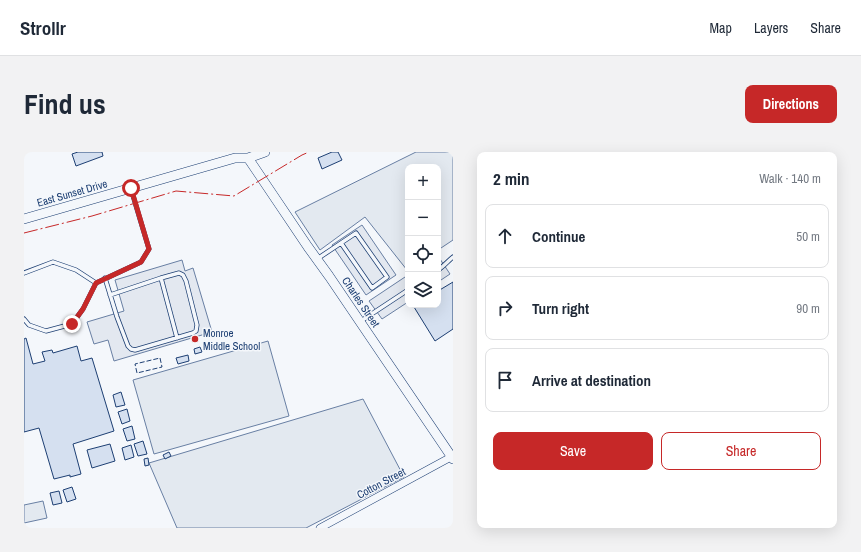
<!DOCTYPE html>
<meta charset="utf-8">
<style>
:root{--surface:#fff;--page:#f2f2f3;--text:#1f2937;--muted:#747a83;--line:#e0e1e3;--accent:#c62828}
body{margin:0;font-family:"Archivo Narrow",sans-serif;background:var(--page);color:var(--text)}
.controls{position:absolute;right:12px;top:12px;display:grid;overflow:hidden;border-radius:8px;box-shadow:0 4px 16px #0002}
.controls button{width:36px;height:36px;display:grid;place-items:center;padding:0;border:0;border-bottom:1px solid var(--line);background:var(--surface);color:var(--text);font:20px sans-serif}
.stop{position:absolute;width:12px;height:12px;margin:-9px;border:3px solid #c62828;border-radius:50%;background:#fff}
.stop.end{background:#c62828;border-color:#fff;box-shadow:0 1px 4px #0008}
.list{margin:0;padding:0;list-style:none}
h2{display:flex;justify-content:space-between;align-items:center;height:52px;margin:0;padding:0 16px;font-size:17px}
h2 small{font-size:13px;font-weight:400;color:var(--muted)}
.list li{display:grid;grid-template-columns:26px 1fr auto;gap:12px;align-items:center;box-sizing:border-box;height:64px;margin:0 8px 8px;padding:0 8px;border:1px solid var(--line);border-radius:8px}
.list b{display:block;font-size:15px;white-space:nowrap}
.list em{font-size:13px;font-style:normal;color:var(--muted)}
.actions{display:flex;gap:8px;padding:12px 16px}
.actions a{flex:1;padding:9px 0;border:1px solid var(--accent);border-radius:8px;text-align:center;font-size:14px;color:var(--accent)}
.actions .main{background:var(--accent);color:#fff}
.icon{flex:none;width:22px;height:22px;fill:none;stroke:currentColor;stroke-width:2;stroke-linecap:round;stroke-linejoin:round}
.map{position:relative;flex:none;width:429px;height:376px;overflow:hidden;border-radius:8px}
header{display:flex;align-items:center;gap:24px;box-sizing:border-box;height:56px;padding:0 20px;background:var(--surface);border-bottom:1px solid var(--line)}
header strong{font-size:19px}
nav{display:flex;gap:22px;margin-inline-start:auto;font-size:14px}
.intro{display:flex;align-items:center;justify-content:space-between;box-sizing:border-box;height:96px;padding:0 24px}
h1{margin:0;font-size:28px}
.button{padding:10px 18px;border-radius:8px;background:var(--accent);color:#fff;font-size:14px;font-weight:700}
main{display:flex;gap:24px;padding:0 24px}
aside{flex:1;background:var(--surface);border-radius:8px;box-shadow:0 4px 16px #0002}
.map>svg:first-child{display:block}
</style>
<header>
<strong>Strollr</strong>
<nav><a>Map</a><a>Layers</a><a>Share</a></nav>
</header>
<div class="intro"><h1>Find us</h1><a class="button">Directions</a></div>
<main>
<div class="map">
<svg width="429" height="376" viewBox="0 0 429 376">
<rect width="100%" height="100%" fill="#f4f7fb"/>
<path fill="#e3e9f0" stroke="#687fa3" d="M392,0H429V88L414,98V15H384V118H383L341,65L296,98L271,60Z
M244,189L265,264L130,302L109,228Z
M339,247L380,325L282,376H153L125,311Z
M19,349L23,366L0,371V353Z"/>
<path fill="#e3e8f0" stroke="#687fa3" d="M338,73L372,123L342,143L308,93Z
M414,104L426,122L414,130Z
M158,108L161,119L169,116L188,180L90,209L84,188L70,192L63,170L100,159L91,128Z
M384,123V150L358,167L345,149Z"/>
<path fill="#d5e0f0" stroke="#1d3f73" d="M54,0H78L79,4L52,14L48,2Z
M308,0H314L318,8L298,17L294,6Z
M429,130V177L411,189L390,155L393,153H414V139Z
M2,186L9,212L21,209L18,200L28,198L29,201L53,194L57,209L68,206L90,279L49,292L57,322L46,325V323L30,327L15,276L0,280V187Z
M176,195L178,200L171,202L170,197Z
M164,203L165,209L154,212L152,206Z
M97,240L101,253L92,255L89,243Z
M103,257L106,269L98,272L94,260Z
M108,274L111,287L103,289L99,277Z
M119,289L123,302L114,304L110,292Z
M86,292L91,309L68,316L63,298Z
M107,293L110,305L101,308L98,296Z
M145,300L147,304L141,307L139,303Z
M124,306L125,313L121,314L120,307Z
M48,335L52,347L43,350L39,338Z
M35,339L38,351L29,353L26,341Z"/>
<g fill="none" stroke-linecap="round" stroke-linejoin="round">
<g stroke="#1d3f73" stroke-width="5">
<path id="service" d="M332,81L363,125L348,136L317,91Z
M293,107L317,91
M414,118C420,114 424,109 429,105
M0,121L29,110L52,118L72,131
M81,126L93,165L104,194L107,197L111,198L169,181L172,179L173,173L162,129L159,123L155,121L137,126
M86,143L137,126L153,186
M0,167L5,173L22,179L48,172L59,157L72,131L117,110L125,97L107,37
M337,169L384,138"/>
</g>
<g stroke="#1d3f73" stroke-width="8">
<path id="minor" d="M296,376L427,305"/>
</g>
<g stroke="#1d3f73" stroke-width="10">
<path id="tertiary" d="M224,6L284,95L305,124L429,307
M0,67L211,6H224L241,0"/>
</g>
<use href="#service" stroke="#f4f7fb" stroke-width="3.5"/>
<use href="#minor" stroke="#f4f7fb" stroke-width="7"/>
<use href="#tertiary" stroke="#f4f7fb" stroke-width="9"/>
<path stroke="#1d3f73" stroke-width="1" stroke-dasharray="5 2" stroke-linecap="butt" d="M136,206L138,215L113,221L111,212Z"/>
<path stroke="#c62828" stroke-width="1" stroke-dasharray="14 3 2 3" stroke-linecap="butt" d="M0,81L68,64L152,39L210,44L278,3L285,0"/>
</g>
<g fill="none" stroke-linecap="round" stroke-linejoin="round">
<path stroke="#c62828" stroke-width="5" d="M48,172L59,157L72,131L117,110L125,97L107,36"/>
</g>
<circle fill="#c62828" stroke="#f4f7fb" stroke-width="1.5" cx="171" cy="187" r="4"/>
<g text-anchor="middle" stroke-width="3" stroke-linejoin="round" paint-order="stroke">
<g font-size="11" fill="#1d3f73" stroke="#f4f7fb">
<text transform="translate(48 41) rotate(-16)" y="4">East Sunset Drive</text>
<text transform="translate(337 150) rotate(56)" y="4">Charles Street</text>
<text transform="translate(357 331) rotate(-28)" y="4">Cotton Street</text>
</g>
<g font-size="11" fill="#1d3f73" stroke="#f4f7fb" text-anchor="start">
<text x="179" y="185">Monroe<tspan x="179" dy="13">Middle School</tspan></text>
</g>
</g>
</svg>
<div class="controls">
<button>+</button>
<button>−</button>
<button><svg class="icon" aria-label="locate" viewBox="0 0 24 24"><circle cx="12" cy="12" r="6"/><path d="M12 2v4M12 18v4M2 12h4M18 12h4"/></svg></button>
<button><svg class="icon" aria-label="layers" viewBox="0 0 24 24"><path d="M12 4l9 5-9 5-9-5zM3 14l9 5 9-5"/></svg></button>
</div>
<div class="stop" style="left:107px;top:36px"></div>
<div class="stop end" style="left:48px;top:172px"></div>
</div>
<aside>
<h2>2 min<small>Walk · 140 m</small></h2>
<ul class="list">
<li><svg class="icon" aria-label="ahead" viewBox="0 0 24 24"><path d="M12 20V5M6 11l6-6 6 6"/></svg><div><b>Continue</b></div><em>50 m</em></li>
<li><svg class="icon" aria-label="right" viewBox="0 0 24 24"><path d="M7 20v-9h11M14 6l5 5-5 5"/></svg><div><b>Turn right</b></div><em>90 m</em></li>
<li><svg class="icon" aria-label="arrive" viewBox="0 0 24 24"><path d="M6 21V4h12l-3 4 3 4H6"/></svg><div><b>Arrive at destination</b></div></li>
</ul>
<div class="actions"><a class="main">Save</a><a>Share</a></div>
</aside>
</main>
